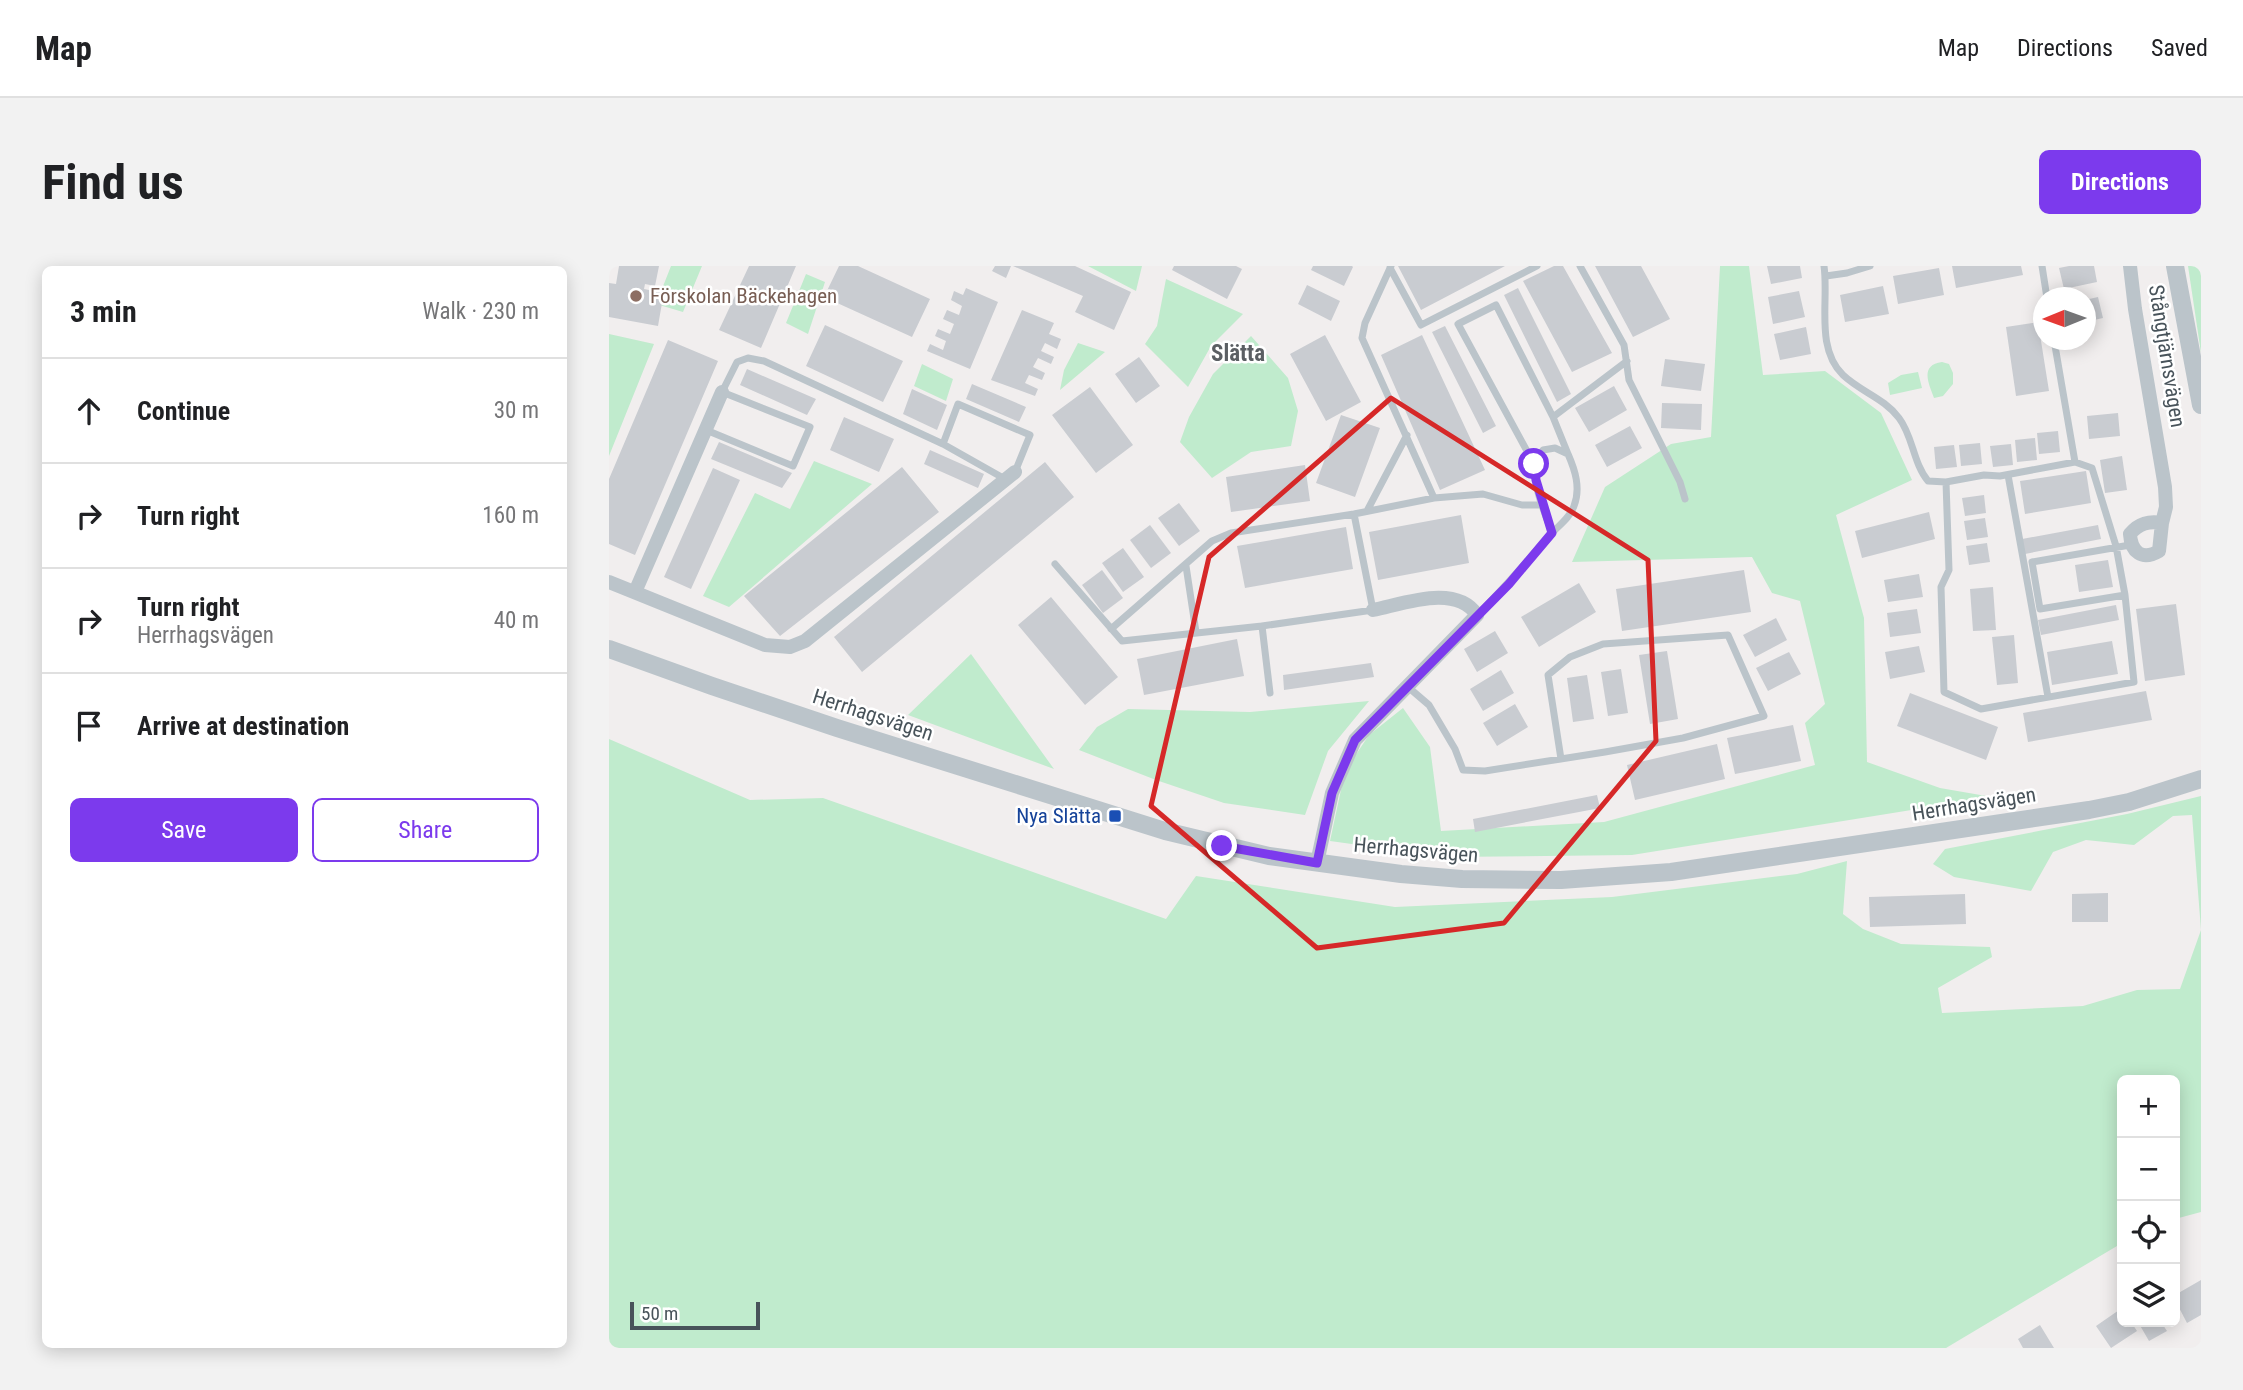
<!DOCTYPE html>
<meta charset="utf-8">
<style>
:root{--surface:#fff;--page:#f2f2f2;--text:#202124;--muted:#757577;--line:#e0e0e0;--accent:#7c3aed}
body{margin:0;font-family:"Roboto Condensed",sans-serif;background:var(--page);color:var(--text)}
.controls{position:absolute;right:21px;bottom:21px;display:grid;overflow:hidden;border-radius:10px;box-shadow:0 4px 18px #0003}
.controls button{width:63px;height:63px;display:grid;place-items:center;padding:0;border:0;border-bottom:2px solid var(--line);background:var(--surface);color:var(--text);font:35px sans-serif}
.compass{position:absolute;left:1424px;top:21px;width:63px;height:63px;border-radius:50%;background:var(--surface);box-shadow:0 4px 18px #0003;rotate:269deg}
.scale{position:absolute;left:21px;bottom:18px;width:130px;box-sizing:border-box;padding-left:7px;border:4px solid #48535a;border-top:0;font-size:19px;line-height:24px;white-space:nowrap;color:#48535a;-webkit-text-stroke:5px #fff;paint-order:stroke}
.stop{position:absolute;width:21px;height:21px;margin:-16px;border:5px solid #7c3aed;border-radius:50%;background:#fff}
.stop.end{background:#7c3aed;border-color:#fff;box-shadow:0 2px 7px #0008}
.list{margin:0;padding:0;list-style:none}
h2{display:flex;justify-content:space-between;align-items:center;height:91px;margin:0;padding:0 28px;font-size:30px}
h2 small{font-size:23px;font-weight:400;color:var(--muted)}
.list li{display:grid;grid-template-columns:46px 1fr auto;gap:21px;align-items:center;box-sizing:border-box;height:105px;padding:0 28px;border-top:2px solid var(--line)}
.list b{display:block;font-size:26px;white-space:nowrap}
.list p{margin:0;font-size:23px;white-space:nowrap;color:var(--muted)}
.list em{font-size:23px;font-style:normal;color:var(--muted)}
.actions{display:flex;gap:14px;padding:21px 28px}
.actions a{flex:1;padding:16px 0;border:2px solid var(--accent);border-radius:10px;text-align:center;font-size:24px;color:var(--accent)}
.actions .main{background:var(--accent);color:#fff}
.icon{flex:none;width:38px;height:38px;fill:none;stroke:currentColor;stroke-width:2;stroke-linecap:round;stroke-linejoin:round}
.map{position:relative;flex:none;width:1592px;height:1082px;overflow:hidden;border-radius:10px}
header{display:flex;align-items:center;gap:42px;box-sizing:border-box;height:98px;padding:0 35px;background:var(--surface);border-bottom:2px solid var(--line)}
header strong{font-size:33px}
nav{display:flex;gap:38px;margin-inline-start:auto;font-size:24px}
.intro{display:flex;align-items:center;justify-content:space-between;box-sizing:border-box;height:168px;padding:0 42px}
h1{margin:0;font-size:49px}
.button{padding:18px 32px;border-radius:10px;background:var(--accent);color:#fff;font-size:24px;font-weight:700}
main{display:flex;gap:42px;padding:0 42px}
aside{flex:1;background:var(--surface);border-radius:10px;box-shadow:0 4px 18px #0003}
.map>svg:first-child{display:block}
</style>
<header>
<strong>Map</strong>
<nav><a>Map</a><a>Directions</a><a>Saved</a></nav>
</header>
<div class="intro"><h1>Find us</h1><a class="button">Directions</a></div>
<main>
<aside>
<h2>3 min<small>Walk · 230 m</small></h2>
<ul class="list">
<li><svg class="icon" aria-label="ahead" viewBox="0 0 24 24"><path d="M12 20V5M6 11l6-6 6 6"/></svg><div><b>Continue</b></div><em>30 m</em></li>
<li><svg class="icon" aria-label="right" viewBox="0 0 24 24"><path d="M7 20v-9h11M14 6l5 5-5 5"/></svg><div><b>Turn right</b></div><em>160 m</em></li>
<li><svg class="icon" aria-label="right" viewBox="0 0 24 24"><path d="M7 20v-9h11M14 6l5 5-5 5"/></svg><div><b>Turn right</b><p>Herrhagsvägen</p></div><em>40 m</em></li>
<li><svg class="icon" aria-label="arrive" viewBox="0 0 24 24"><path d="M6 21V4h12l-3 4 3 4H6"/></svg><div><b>Arrive at destination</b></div></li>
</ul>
<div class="actions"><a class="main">Save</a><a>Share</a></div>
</aside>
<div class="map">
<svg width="1592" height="1082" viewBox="0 0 1592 1082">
<rect width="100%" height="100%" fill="#f1eeee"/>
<path fill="#c0ebcd" d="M62,0H93L74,46L47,38Z
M479,0H533L527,25Z
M1111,0H1140L1154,109L1216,105L1272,147L1303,214L1227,249L1255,352L1258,496L1331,522L1383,531L1023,589L837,591L721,575L736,505L760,469L794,442L821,481L832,565L995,556L1206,499L1196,457L1216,438L1191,335L1163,327L1143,291L963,296L996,221L1062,178L1102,171Z
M1579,0H1592V87Z
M197,8L216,16L199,68L177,57Z
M557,13L634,48L602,80L579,121L536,78L548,60Z
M0,68L45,78L0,190Z
M642,70L679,112L689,145L682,180L642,186L603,212L571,176L580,151L604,108Z
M469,77L496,86L451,124L455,104Z
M1333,96L1340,98L1344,107V118L1334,130L1325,132C1319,116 1311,99 1333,96Z
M313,98L344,113L337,135L305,120Z
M1309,106L1313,122L1281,129L1279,117L1292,109Z
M205,195L263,218L120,341L94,330L146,227L181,243Z
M362,388L445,503L299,449Z
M760,435L719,485L696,549L615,537L547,514L470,484L488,461L519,443L641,446Z
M0,473L141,534L214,532L557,653L587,610L786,641L1003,631L1188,608L1238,595L1234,648L1254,663L1292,678L1381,681L1383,691L1329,722L1333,747L1474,740L1528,724L1571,723L1592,664L1583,549L1564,550L1525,579L1477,574L1444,586L1422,625L1345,611L1324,598L1336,583L1518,548L1592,530V946L1566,953V814H1513V977L1337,1082H0Z"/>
<path fill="#c9ccd1" d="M10,0H50L46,20L36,18L35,23L65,29L63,39L53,37L49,60L0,51V17L7,18Z
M140,0H187L152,82L110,64Z
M230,0H249L321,33L303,71L215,31Z
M386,0H402L397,12L383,5Z
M404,0H466L522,26L505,64L466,46L474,30Z
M565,0H627L633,3L618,33L563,4Z
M704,0H743L744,1L735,20L702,4Z
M789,0H896L812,44Z
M945,0H954L1003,87L963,106L914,15Z
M986,0H1032L1061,53L1024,71Z
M1158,0H1191L1193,12L1162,18Z
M1343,0H1412L1414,9L1347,22Z
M1460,0H1485L1488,16L1455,23L1450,2Z
M1330,2L1335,29L1289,38L1284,10Z
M698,19L731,35L722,55L689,38Z
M1274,20L1280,48L1236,56L1231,29Z
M357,22L389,36L361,103L318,85L321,78L334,84L337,75L326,70L329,63L341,68L345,58L334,53L338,44L350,49L353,40L342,34L345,25L354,29Z
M909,22L962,128L948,136L895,29Z
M1190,25L1196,51L1164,58L1159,31Z
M1489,31L1494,52L1476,56V34Z
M413,44L445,57L440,68L452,73L448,83L436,77L432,85L445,91L442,98L429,92L424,101L436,107L433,114L420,109L416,117L429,123L426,130L382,114Z
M1429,56L1440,125L1407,130L1397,61Z
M216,59L294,95L274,136L197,100Z
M836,60L887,160L874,167L823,66Z
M1197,61L1202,88L1171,94L1165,68Z
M716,69L752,136L717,155L681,88Z
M813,69L876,204L831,224L772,89Z
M59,74L109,95L26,289L0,278V213Z
M530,91L551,120L527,137L506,108Z
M1056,93L1096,98L1092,125L1052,120Z
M138,103L207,133L198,149L131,119Z
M363,118L417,141L410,156L357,133Z
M1005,120L1018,144L980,166L966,142Z
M481,121L524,179L487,207L443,149Z
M303,123L338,139L328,164L294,148Z
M1053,137L1093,138L1092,164L1052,162Z
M1509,147L1511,170L1480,173L1478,150Z
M732,149L771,162L746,231L707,217Z
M235,151L285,173L270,206L221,184Z
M1021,160L1033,182L998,201L986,179Z
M1449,165L1451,186L1430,188L1428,167Z
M1426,172L1428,194L1408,196L1406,174Z
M110,176L183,207L173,222L102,193Z
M1371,177L1373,198L1352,200L1350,179Z
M1402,178L1404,199L1384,201L1381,180Z
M1345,179L1348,201L1327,203L1325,181Z
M321,184L375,208L369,222L315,198Z
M1513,190L1518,224L1496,227L1491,194Z
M436,196L465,231L253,406L225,371Z
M696,199L701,235L622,246L617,211Z
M293,201L330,246L171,370L135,330Z
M104,202L131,214L82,323L55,311Z
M1477,205L1482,237L1416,248L1411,215Z
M1375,229L1377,247L1356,250L1353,232Z
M570,237L591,265L570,280L549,252Z
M1320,246L1326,273L1253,292L1246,265Z
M852,249L860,297L769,314L760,266Z
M1376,252L1379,271L1358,274L1355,255Z
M541,259L562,287L542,302L521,274Z
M1489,259L1492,273L1416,288L1413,273Z
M737,261L744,303L636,322L628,280Z
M1378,277L1381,296L1360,299L1357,280Z
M514,282L535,311L514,326L493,297Z
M1499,294L1504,321L1470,326L1466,299Z
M493,304L514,332L494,347L473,319Z
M1135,304L1142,346L1013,365L1007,323Z
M1310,308L1314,331L1279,336L1275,314Z
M970,317L987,346L930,381L912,351Z
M1384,321L1387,364L1364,365L1361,323Z
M442,331L509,411L476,439L409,359Z
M1567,338L1576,409L1536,415L1527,343Z
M1507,339L1510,354L1432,369L1429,354Z
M1308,343L1312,367L1281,371L1278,347Z
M1167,352L1178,374L1146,391L1134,369Z
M886,365L899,387L868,406L855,383Z
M1405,369L1409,417L1388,419L1383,371Z
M628,373L635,410L535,429L528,393Z
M1503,375L1509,408L1443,419L1438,386Z
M1310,380L1316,406L1281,413L1276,386Z
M1058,385L1069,453L1041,458L1030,389Z
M1180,386L1192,408L1159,425L1147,402Z
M762,397L765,411L675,424L674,409Z
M1012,403L1019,447L999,450L992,406Z
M892,404L905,427L874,445L861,423Z
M978,409L985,453L964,456L958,412Z
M1537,425L1543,454L1419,476L1414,447Z
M1301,427L1389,461L1377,494L1288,460Z
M906,438L919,461L888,480L874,457Z
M1184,459L1192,495L1126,508L1118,472Z
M1108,478L1116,513L1026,534L1018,499Z
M988,529L991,542L866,566L864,553Z
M1499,627V656H1463V628Z
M1356,628L1357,658L1261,661L1260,631Z
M1592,1014V1049L1578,1057L1566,1034V1029Z
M1513,1042V1056H1522L1528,1065L1502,1082L1487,1060Z
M1529,1056H1552L1558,1065L1540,1075Z
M1431,1059L1445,1082H1414L1409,1073Z"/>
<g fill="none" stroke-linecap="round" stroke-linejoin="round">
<path stroke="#bbc4ca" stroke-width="7" d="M782,0L756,57L753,72L825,232
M971,0L1015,79L1020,114L1071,216L1076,233
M1215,0C1220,35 1206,82 1234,109C1252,126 1275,132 1290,152C1304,170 1304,197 1319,215L1337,216L1375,209L1391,210L1466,196L1483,202L1507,280L1516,329L1525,416L1372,443L1335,426L1332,321L1340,304L1337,216
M1433,0L1438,32
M781,2L812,59L928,0
M1217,10L1238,7L1261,0
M1445,74L1466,196
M944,151L1018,95
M97,164L184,200L201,161L113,126L128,96L139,92L155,95L334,178L396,213
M334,178L349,138L421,169L406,206
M925,198L849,58L887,39L944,151L959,188
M1399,209L1439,431
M758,245L798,169
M446,298L513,375L653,360
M577,300L587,366
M1516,329L1431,343L1423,296L1521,279
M868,349C894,324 917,296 941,269C949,260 961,252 965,240C972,222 966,204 959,188L946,182L934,184C915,205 935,243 943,267
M502,363L603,275L622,267L745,248L825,232L874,228L913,239H934
M799,421L820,439L846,483L854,504L876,505L996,486L1074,472L1155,450L1119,369L994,378L961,391L939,409L952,493
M661,427L653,360L764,344L745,248"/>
<path stroke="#bbc4ca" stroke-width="14" d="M1521,0L1526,43L1556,221L1557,241L1553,257C1540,255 1530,257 1521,268C1522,286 1533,295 1550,285L1553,257
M0,316L156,379L181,381L196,375L406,206
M26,326L113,126
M708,597L723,527L746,474L868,349C847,317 794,338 764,344"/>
<path stroke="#bbc4ca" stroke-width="18" d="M1566,0L1592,139
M0,383L103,420L228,462L556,565L660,590L792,608L853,613L952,614L1062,606L1480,544L1520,536L1592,513"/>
</g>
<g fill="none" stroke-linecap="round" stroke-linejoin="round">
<path stroke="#7c3aed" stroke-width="9" d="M613,580L708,597L723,527L746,474L900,318L943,267L927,214L925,198"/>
</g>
<path fill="none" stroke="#d62828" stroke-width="5" stroke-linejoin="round" d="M782,132L1039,294L1047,475L895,657L708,682L542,540L600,291Z"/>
<circle fill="#8d6e63" stroke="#fff" stroke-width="2.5" cx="27" cy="30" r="7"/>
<rect fill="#1a4fb4" stroke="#fff" stroke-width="2.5" x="499" y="543" width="14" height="14" rx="3.5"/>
<g text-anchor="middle" stroke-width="5" stroke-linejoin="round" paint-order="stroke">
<g font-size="21" fill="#785e54" stroke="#fff" text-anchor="start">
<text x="41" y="37">Förskolan Bäckehagen</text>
</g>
<g font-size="21" fill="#48535a" stroke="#fff">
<text transform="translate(1558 90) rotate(81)" y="7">Stångtjärnsvägen</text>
<text transform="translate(264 449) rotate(18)" y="7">Herrhagsvägen</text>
<text transform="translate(1365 538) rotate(-9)" y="7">Herrhagsvägen</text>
<text transform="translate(807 584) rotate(5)" y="7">Herrhagsvägen</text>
</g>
<g font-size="21" fill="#164399" stroke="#fff" text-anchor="end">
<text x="492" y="557">Nya Slätta</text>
</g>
<g font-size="23" font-weight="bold" fill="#5b5f63" stroke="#fff">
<text x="629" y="95">Slätta</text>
</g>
</g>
</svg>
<div class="controls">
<button>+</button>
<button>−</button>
<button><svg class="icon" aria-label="locate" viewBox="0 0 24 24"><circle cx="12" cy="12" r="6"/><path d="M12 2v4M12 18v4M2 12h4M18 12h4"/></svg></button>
<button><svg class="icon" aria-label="layers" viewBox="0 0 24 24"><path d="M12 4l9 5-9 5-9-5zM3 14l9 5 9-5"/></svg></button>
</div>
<svg class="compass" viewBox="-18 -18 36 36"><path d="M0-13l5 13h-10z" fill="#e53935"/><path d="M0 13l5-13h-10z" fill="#757577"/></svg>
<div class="scale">50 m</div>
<div class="stop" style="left:925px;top:198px"></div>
<div class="stop end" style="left:613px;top:580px"></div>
</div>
</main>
